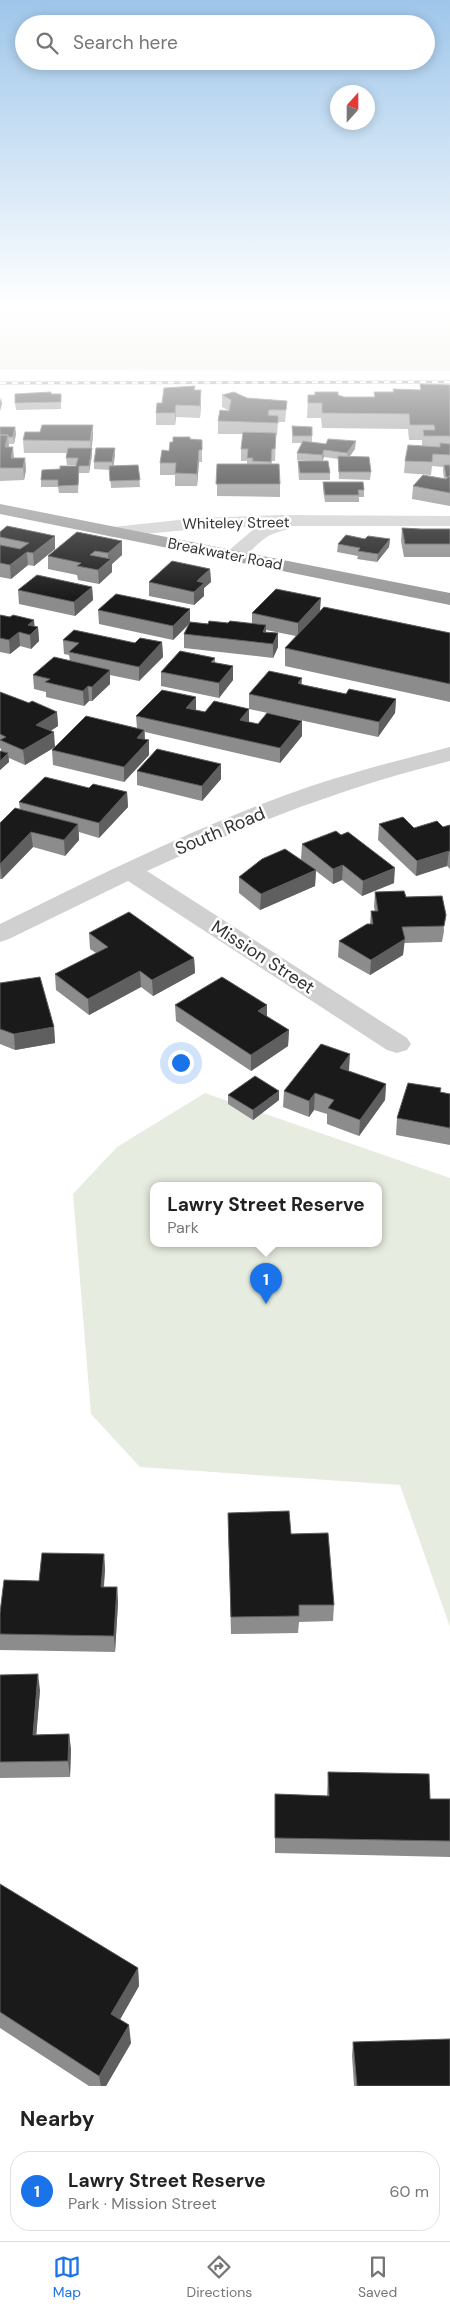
<!DOCTYPE html>
<meta charset="utf-8">
<style>
:root{--surface:#fff;--page:#f6f6f6;--text:#222;--muted:#767676;--line:#e0e0e0;--accent:#1a73e8}
body{margin:0;font-family:"DM Sans",sans-serif;background:var(--page);color:var(--text)}
.compass{position:absolute;left:330px;top:85px;width:45px;height:45px;border-radius:50%;background:var(--surface);box-shadow:0 2px 12px #0003;rotate:21deg}
.you{position:absolute;left:180px;top:1062px;width:18px;height:18px;margin:-12px;border:4px solid #fff;border-radius:50%;background:#1a73e8;box-shadow:0 0 0 8px #1a73e833}
.badge{display:grid;place-items:center;width:32px;height:32px;border-radius:50%;background:var(--accent);color:#fff;font-size:16px;font-weight:700}
.pin{position:absolute;translate:-50% -41px;filter:drop-shadow(0 1px 2px #0008)}
.pin::after{content:'';position:absolute;top:26px;width:18px;height:15px;background:inherit;clip-path:polygon(0 0,100% 0,50% 100%)}
.popup{position:absolute;left:150px;top:1182px;width:232px;height:65px;box-sizing:border-box;display:grid;place-content:center;border-radius:10px;background:var(--surface);filter:drop-shadow(0 1px 4px #0005);font-size:16px;white-space:nowrap;color:var(--muted)}
.popup b{font-size:19px;color:var(--text)}
.popup::after{content:'';position:absolute;left:50%;top:100%;margin-left:-10px;border:10px solid transparent;border-top-color:var(--surface)}
.list{margin:0;padding:0;list-style:none}
h2{display:flex;justify-content:space-between;align-items:center;height:65px;margin:0;padding:0 20px;font-size:21px}
h2 small{font-size:16px;font-weight:400;color:var(--muted)}
.list li{display:grid;grid-template-columns:32px 1fr auto;gap:15px;align-items:center;box-sizing:border-box;height:80px;margin:0 10px 10px;padding:0 10px;border:1px solid var(--line);border-radius:20px}
.list b{display:block;font-size:19px;white-space:nowrap}
.list p{margin:0;font-size:16px;white-space:nowrap;color:var(--muted)}
.list em{font-size:16px;font-style:normal;color:var(--muted)}
.icon{flex:none;width:28px;height:28px;fill:none;stroke:currentColor;stroke-width:2;stroke-linecap:round;stroke-linejoin:round}
.map{position:relative;flex:none;width:450px;height:2086px;overflow:hidden}
.search{position:absolute;background:var(--surface);box-shadow:0 2px 12px #0003;left:15px;right:15px;top:15px;height:55px;display:flex;align-items:center;gap:12px;box-sizing:border-box;padding:0 18px;border-radius:28px;color:var(--muted);font-size:19px}
.sheet{height:155px;background:var(--surface)}
nav{display:flex;justify-content:space-around;align-items:center;box-sizing:border-box;height:70px;border-top:1px solid var(--line);background:var(--surface);font-size:14px;color:var(--muted)}
nav a{display:grid;justify-items:center;gap:2px}
nav .on{color:var(--accent)}
.map>svg:first-child{display:block}
</style>
<div class="map">
<svg width="450" height="2086" viewBox="0 0 450 2086">
<rect width="100%" height="100%" fill="#fff"/>
<path fill="#e6ecdf" fill-rule="evenodd" d="M0,307H450V371L0,370Z
M205,1093L450,1178V1627L400,1485L140,1467L91,1414L73,1194L117,1147ZM154,1185H378V1243H154Z"/>
<g fill="none" stroke-linecap="round" stroke-linejoin="round">
<path fill="#d0d0d0" fill-rule="evenodd" d="M281,515L450,516V526H291L289,529C282,531 273,533 267,537C253,545 245,564 227,560L225,556L227,552L255,528L261,526L197,529L113,537L107,536L104,532L107,528L113,527L197,518Z
M450,747V761C344,787 245,826 147,871L407,1038L411,1044L407,1050L397,1053L387,1050L128,881L9,939L0,942V924C102,874 203,823 311,786C357,771 403,759 450,747Z"/>
<path fill="#9a9a9a" fill-rule="evenodd" d="M0,504L450,593V605L0,514Z"/>
<g stroke="#888" stroke-width="3">
<path id="rail" d="M0,383L450,382"/>
</g>
<use href="#rail" stroke="#fff" stroke-width="2" stroke-dasharray="6" stroke-linecap="butt"/>
</g>
<path fill="#8c8c8c" d="M420,384L450,385V506L412,499L413,486L444,479L443,472V467L432,466L431,475L404,473L405,461L422,446V440H409L408,429L322,428L321,418H307L308,395H338L344,397H374V392H393V389L420,390Z
M195,390H201V402L200,418L176,417L175,425H156V413L162,403Z
M61,394V409L16,410L15,403Z
M222,395L247,398L287,401L285,422H278L277,435H276L275,461H272V464L280,484V497L217,496V464H247V461H241V449L243,434H218V421L229,411L222,407Z
M292,426L312,436V442L355,449L349,457L371,472L370,480L339,479L338,459L324,457L322,461L330,473V480H299L298,468V461H310L297,460V453L302,443H292Z
M0,427H15L16,434L14,444H9V447L14,458H25L26,470L24,480L0,481Z
M93,437L91,448L92,455L89,473H79L78,493H59L58,487H41V480L60,469L76,466V465H67L66,458L67,453H24L23,440Z
M190,439L202,440V462H199L197,486H175V475H160V463L169,451L173,442Z
M115,455L113,466L138,465L140,487L111,488L110,470L94,469V462Z
M323,482L364,490V497H359V502H325L323,490Z
M402,528L421,529H450V557H404L401,541Z
M0,532L55,536V549L34,566L28,565L11,579L0,577Z
M365,539H390L389,547L377,562L357,559L358,556L337,552L338,544Z
M122,541V555L112,564V572L99,584L78,580L77,575L48,569V556Z
M210,569L211,582L204,588V596L194,605L149,596V582Z
M92,587L93,600L75,616L19,604L18,590Z
M190,609V622L208,624L228,623H252V613L320,611L450,633V702L285,666V648L296,636L266,630V632L278,647L273,658L184,648V634L190,623L173,640L99,624L98,610Z
M0,615L10,617L34,620V626L38,627L39,641L31,649L20,646L10,654L0,652Z
M63,640L135,643L162,642L163,657L139,681L110,675V684L92,701H89L84,706L46,697V692L34,689L33,675L70,661L69,655L64,654Z
M215,658V663L233,666V680L219,698L161,686V672Z
M301,684L346,694L396,699L395,713L378,737L249,709V694Z
M0,692L29,703L57,712L58,726L51,731L55,747L25,765L9,758V762L0,770V751H1V749L0,748Z
M196,697V710L205,712L249,709V722L258,724L302,721V736L280,763L145,732V739L149,755L124,782L53,765L52,750L137,728L136,716Z
M137,771L221,779L202,801L137,785Z
M89,788L127,792L128,807L99,838L79,832V840L65,856L33,847L2,879H0V823L20,810L19,802Z
M379,824L414,828L443,827L450,825V869L447,866L416,876L378,840Z
M302,844L394,883L362,896L342,880L333,884L316,871L315,886L260,910L239,893V877L301,860Z
M375,892L406,897L442,896L444,931L442,942L404,943L403,955L370,975L338,957L339,941L370,924L371,911H375L374,907Z
M89,933L194,958L195,973L153,996L141,987L89,1015L56,990L55,974L96,953L90,949Z
M0,983L54,1027L55,1043L15,1050L0,1044Z
M175,1005H267V1016L289,1030L288,1046L251,1071L176,1021Z
M349,1070L348,1071L386,1084L385,1100L359,1136L327,1124V1114L314,1110L309,1117L283,1107L284,1091Z
M440,1092L450,1094V1145L396,1135L397,1118Z
M228,1095L279,1100L253,1120L228,1104Z
M228,1513L291,1534L334,1605L333,1621L299,1622L298,1633L231,1634Z
M104,1554L105,1570L104,1587H117L118,1603L115,1652L0,1650V1634L39,1581Z
M0,1675L40,1690L36,1735L69,1734L71,1750L70,1777L0,1778Z
M328,1772L430,1799H450V1857L275,1853V1794L327,1796Z
M0,1884L138,1968L139,1986L120,2019L131,2043L106,2086H89L0,2028Z
M353,2042L450,2086H354L352,2056Z"/>
<path fill="#5f5f5f" d="M201,390V402L200,418V406Z
M1,397L2,404L0,411V402Z
M176,405V417L175,425V413Z
M93,425V437L91,453L90,441Z
M15,427L16,434L14,444L13,437Z
M8,435L9,448L5,447Z
M356,441L355,449L347,460V453Z
M13,447L14,459L11,458Z
M92,448V455L89,473V466Z
M115,448V455L113,470L112,462Z
M199,450V462L197,486V474Z
M324,450V457L322,462V455Z
M25,458L26,470L24,480L23,468Z
M55,536V549L34,566L33,553Z
M390,539L389,547L377,562L378,554Z
M122,541V555L112,564V572L99,584L98,570L108,562V553Z
M27,552L28,565L11,579L10,565Z
M210,569L211,582L204,588V596L194,605V592L197,581Z
M92,587L93,600L75,616L74,602Z
M321,598L320,611L298,637V623Z
M190,609V623L173,640V626Z
M34,620L35,630L38,627L39,641L31,649L30,635L28,625Z
M266,625V639L263,632Z
M19,632L20,646L10,654L9,640Z
M278,633V647L273,658V644Z
M162,642L163,657L139,681V667Z
M233,666V680L219,698V683Z
M110,670V684L92,701V687Z
M302,678L301,692L298,683Z
M88,686L89,701L84,706L83,691Z
M196,697V712L186,708Z
M396,699L395,713L378,737L379,722Z
M249,709V724L240,720Z
M57,712L58,726L37,739L36,725Z
M302,721V736L280,763V748Z
M144,730L145,744L137,738Z
M54,732L55,747L25,765L23,750Z
M149,740V755L124,782V767Z
M8,753L9,762L0,770V761Z
M221,764V779L202,801V786Z
M127,792L128,807L99,838V823Z
M78,824L79,840L65,856L64,840Z
M31,832L33,847L2,879L0,864Z
M449,851L447,866L416,876L417,861Z
M343,865L342,880L333,884V869Z
M395,868L394,883L362,896L363,881Z
M316,870L315,886L260,910L261,894Z
M405,939L403,955L370,975L371,960Z
M194,958L195,973L153,996L152,980Z
M140,971L141,987L89,1015L88,999Z
M267,1005V1021L258,1011Z
M54,1027L55,1043L15,1050L14,1034Z
M289,1030L288,1046L251,1071V1055Z
M350,1054L349,1070L339,1084L340,1068Z
M386,1084L385,1100L359,1136L360,1120Z
M279,1091V1100L253,1120V1110Z
M315,1093L314,1110L309,1117V1101Z
M104,1554L105,1570L102,1603L101,1587Z
M117,1587L118,1603L115,1652L114,1636Z
M38,1674L40,1690L35,1751L33,1735Z
M69,1734L71,1750L70,1777L68,1761Z
M138,1968L139,1986L113,2032L111,2014Z
M129,2025L131,2043L106,2086H101L99,2076Z"/>
<path fill="#1a1a1a" stroke="#5f5f5f" d="M420,384L450,385V436H424L423,430H435L434,425H410L409,414L322,413V403H308V395H315V392H338V395L344,397H375L374,392H394L393,389L421,390Z
M195,386L194,390H201L200,406L176,405L175,413H156L157,403H162L164,388Z
M51,392V394H61V402L15,403V394Z
M234,392L247,398L287,401L286,410H269L268,415L278,416V423L218,421L220,410L229,411L231,400L222,395Z
M42,425H93L90,441L23,440L25,432H40Z
M292,426L312,427V436H293Z
M0,427H15L13,437H8V435H0Z
M243,432L276,433L275,449H272L271,462L252,461L253,458H247L248,449H241Z
M0,435H8L5,447H13L11,458H25L23,468H0Z
M173,437H190V439L202,440V450H199L197,474L175,473L176,463H160L162,450L169,451L170,442H173Z
M328,439L356,441L347,453L324,450L322,455L297,453L303,441L326,444Z
M440,443L450,444V455L433,454L432,462L405,461L408,445L440,447Z
M68,448H92L89,466H79L78,485L58,486V480H41L42,470L60,469V466H76L78,458H66Z
M96,448H115L112,462H94Z
M338,456L369,457L371,472H339Z
M298,461H328L330,473H300Z
M217,464H279L280,484H216Z
M138,465L140,480L110,481L109,466Z
M444,465H450V475L449,477H446Z
M423,475L446,479L450,475V493L413,486Z
M323,482H363L364,490H358L359,495H325Z
M7,526L55,536L33,553L27,552L10,565L0,563V545L20,549L29,543L0,537V532Z
M402,528L421,529H450V544H405Z
M77,532L122,541L108,553L95,551L90,555L111,559L98,570L77,566L81,563L48,556Z
M346,535L365,539L368,536L390,539L378,554L358,551L360,548L338,544Z
M172,561L210,569L197,581L204,583L194,592L149,582Z
M37,575L92,587L74,602L18,590Z
M276,589L321,598L298,623L252,613Z
M116,594L190,609L173,626L98,610Z
M324,607L450,633V684L285,648Z
M0,615L10,617L13,615L34,620L28,625L38,627L30,635L19,632L9,640L0,638Z
M209,621L228,623L230,621L266,625L263,632L278,633L273,644L184,634L190,622L208,624Z
M74,630L135,643L140,638L162,642L139,667L69,652L79,643L63,640Z
M180,651L215,658L211,662L233,666L219,683L161,672Z
M54,657L110,670L92,687L88,686L83,691L45,682L50,679L33,675Z
M269,671L302,678L298,683L303,685L346,694L349,689L396,699L379,722L249,694Z
M162,690L196,697L186,708L205,712L214,701L249,709L240,720L258,724L267,713L302,721L280,748L136,716Z
M0,692L29,703L32,701L57,712L36,725L54,732L23,750L0,740L6,737L0,734Z
M86,716L144,730L137,738L149,740L124,767L52,750Z
M157,749L221,764L202,786L137,771Z
M0,751L8,753L0,761Z
M45,777L89,788L93,784L127,792L99,823L19,802Z
M15,808L78,824L64,840L31,832L0,864V823Z
M403,817L414,828L437,821L443,827L450,825V852L449,851L417,861L379,824Z
M336,831L341,835L348,832L395,868L363,881L343,865L333,869L302,844Z
M285,849L316,870L261,894L239,877L262,859Z
M404,891L406,897L442,896L446,915L444,926L402,927L405,939L371,960L339,941L367,924H373L371,911H378L375,892Z
M129,912L194,958L152,980L140,971L88,999L55,974L108,947L89,933Z
M40,977L54,1027L14,1034L0,1029V983Z
M222,977L267,1005L258,1011L289,1030L251,1055L175,1005Z
M321,1044L350,1054L340,1068L386,1084L360,1120L328,1108L334,1100L315,1093L309,1101L284,1091Z
M255,1076L279,1091L253,1110L228,1095Z
M408,1083L441,1088L440,1092L450,1094V1128L397,1118Z
M289,1511L291,1534L328,1533L334,1605H299V1616L231,1617L228,1513Z
M42,1553L104,1554L101,1587H117L114,1636L0,1634V1613L4,1580L39,1581Z
M38,1674L33,1735L69,1734L68,1761L0,1762V1675Z
M328,1772L429,1774L430,1799H450V1841L275,1838V1794L329,1796Z
M0,1884L138,1968L111,2014L129,2025L99,2076L0,2012Z
M450,2039V2086H357L353,2042Z"/>
<linearGradient id="sky" x2="0" y2="1"><stop stop-color="#9ec6ea"/><stop offset="0.51" stop-color="#fff"/><stop offset="1" stop-color="#fff" stop-opacity="0"/></linearGradient>
<rect width="450" height="599" fill="url(#sky)"/>
<g text-anchor="middle" stroke-width="5" stroke-linejoin="round" paint-order="stroke">
<g font-size="15" fill="#333" stroke="#fff">
<text transform="translate(236 523) rotate(-1)" y="5">Whiteley Street</text>
<text transform="translate(225 554) rotate(11)" y="5">Breakwater Road</text>
</g>
<g font-size="18" fill="#333" stroke="#fff">
<text transform="translate(220 831) rotate(-23)" y="6">South Road</text>
<text transform="translate(263 957) rotate(33)" y="6">Mission Street</text>
</g>
</g>
</svg>
<svg class="compass" viewBox="-18 -18 36 36"><path d="M0-13l5 13h-10z" fill="#e53935"/><path d="M0 13l5-13h-10z" fill="#767676"/></svg>
<div class="you"></div>
<div class="pin badge" style="left:266px;top:1304px">1</div>
<div class="popup"><b>Lawry Street Reserve</b>Park</div>
<div class="search"><svg class="icon" aria-label="search" viewBox="0 0 24 24"><circle cx="10" cy="10" r="6"/><path d="M15 15l6 6"/></svg>Search here</div>
</div>
<section class="sheet">
<h2>Nearby<small></small></h2>
<ul class="list">
<li><span class="badge">1</span><div><b>Lawry Street Reserve</b><p>Park · Mission Street</p></div><em>60 m</em></li>
</ul>
</section>
<nav>
<a class="on"><svg class="icon" aria-label="map" viewBox="0 0 24 24"><path d="M3 6l6-2 6 2 6-2v14l-6 2-6-2-6 2zM9 4v14M15 6v14"/></svg>Map</a>
<a><svg class="icon" aria-label="directions" viewBox="0 0 24 24"><path d="M12 3l9 9-9 9-9-9zM9 14v-3h6M13 9l2 2-2 2"/></svg>Directions</a>
<a><svg class="icon" aria-label="saved" viewBox="0 0 24 24"><path d="M7 4h10v16l-5-4-5 4z"/></svg>Saved</a>
</nav>
